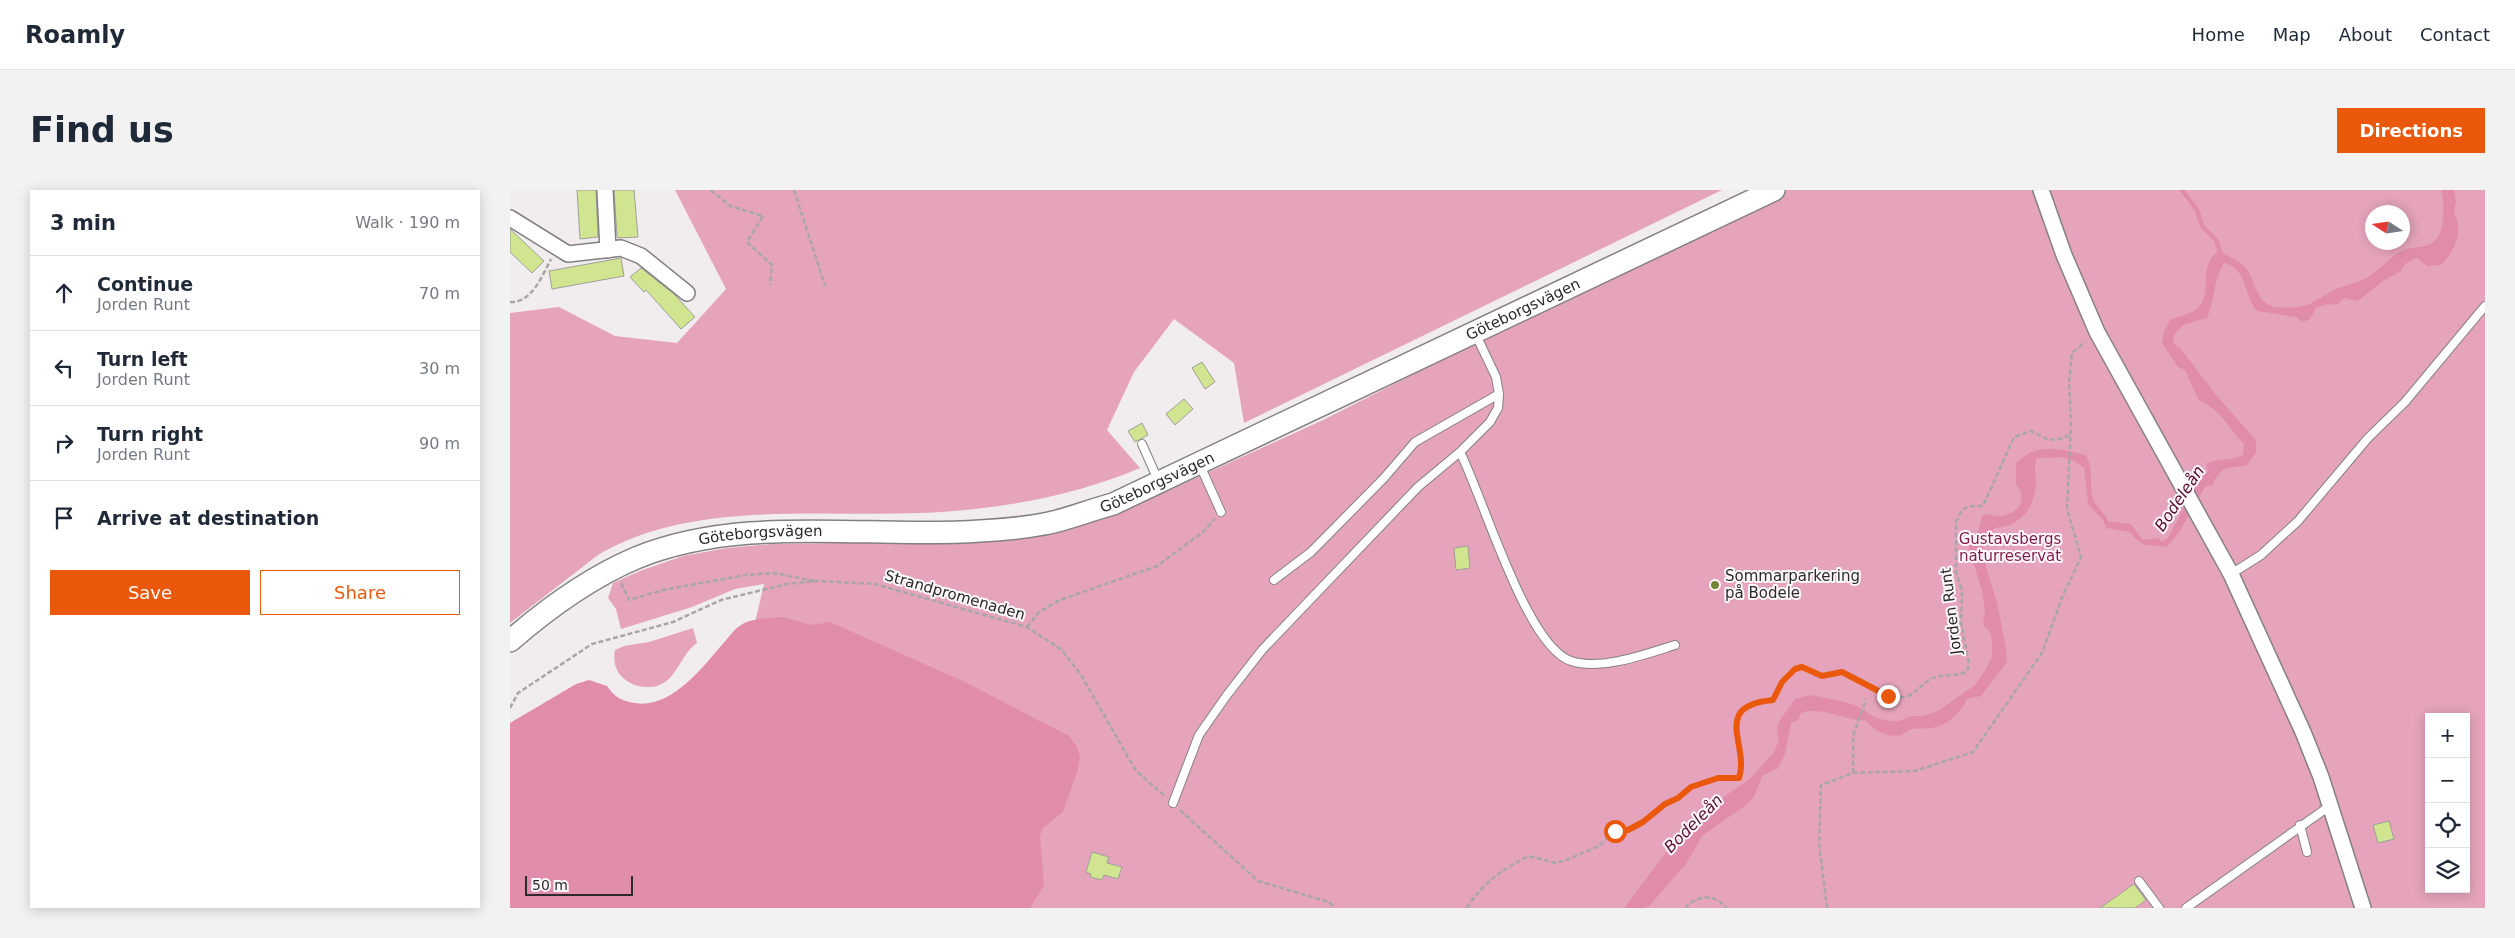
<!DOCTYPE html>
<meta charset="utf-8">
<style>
:root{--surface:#fff;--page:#f2f2f3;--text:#1f2937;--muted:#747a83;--line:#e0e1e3;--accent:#ea580c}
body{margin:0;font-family:"DejaVu Sans",sans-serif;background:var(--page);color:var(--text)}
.controls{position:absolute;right:15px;bottom:15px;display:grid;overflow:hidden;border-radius:0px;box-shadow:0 2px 12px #0003}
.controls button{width:45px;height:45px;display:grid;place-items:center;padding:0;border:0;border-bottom:1px solid var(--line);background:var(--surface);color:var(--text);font:25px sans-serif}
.compass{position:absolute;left:1855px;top:15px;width:45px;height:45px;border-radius:50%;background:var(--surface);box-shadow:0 2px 12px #0003;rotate:282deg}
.scale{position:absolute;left:15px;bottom:12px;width:108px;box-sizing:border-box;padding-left:5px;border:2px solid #2c2a2b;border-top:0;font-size:14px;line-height:18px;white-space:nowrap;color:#2c2a2b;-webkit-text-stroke:4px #fff9fb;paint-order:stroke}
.stop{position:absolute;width:15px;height:15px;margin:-11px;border:4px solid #ea580c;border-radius:50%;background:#fff}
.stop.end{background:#ea580c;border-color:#fff;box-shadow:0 1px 5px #0008}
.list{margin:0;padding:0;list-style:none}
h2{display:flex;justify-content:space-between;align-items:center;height:65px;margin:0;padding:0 20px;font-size:21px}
h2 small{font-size:16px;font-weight:400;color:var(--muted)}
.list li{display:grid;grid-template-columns:32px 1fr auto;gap:15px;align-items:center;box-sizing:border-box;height:75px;padding:0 20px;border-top:1px solid var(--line)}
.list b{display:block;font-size:19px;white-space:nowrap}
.list p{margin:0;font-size:16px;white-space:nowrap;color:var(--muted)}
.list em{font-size:16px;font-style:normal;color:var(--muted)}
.actions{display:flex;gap:10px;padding:15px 20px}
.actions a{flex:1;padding:11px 0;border:1px solid var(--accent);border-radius:0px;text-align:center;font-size:18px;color:var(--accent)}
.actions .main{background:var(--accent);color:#fff}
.icon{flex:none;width:28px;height:28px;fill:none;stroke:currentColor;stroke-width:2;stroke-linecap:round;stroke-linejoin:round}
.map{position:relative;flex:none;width:1975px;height:718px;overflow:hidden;border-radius:0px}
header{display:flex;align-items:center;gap:30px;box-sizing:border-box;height:70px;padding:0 25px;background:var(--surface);border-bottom:1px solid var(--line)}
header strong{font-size:24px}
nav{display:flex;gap:28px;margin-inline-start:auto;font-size:18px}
.intro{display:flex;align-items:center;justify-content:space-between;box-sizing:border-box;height:120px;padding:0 30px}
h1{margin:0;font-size:35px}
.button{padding:12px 22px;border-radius:0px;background:var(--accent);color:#fff;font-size:18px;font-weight:700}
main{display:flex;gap:30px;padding:0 30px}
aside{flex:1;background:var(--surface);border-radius:0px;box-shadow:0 2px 12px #0003}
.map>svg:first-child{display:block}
</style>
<header>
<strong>Roamly</strong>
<nav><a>Home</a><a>Map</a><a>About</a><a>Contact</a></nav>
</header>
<div class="intro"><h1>Find us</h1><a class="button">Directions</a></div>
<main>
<aside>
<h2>3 min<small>Walk · 190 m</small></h2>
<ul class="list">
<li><svg class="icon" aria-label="ahead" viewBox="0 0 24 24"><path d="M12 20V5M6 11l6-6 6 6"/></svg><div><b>Continue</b><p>Jorden Runt</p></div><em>70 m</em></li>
<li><svg class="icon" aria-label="left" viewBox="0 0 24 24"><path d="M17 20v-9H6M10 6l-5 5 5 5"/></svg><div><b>Turn left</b><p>Jorden Runt</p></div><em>30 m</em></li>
<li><svg class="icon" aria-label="right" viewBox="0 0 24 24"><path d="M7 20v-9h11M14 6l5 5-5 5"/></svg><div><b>Turn right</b><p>Jorden Runt</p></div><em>90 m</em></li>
<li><svg class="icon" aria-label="arrive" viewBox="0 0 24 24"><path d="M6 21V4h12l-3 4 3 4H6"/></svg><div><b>Arrive at destination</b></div></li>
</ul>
<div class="actions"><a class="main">Save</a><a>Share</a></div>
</aside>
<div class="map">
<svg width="1975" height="718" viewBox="0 0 1975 718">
<rect width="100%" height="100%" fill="#f1eced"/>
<path fill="#e5a4bb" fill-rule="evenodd" d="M165,0H1212L734,233L724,173L664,129L624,182L597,240L630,278C566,305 501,317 432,322C326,329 192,308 97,360C86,365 76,375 66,382C44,399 22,416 0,433V123L49,117L105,146L167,153L216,99Z
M1267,0H1975V718H178L254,394L225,399L182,417L111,439L106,419L98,408L103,393L130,381L173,366L217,358L263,354L473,351L614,321L813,230ZM1862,22H1892V52H1862ZM1919,527H1956V699H1919Z
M183,438L187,453C168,466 166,499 136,497C127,497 118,493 111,486C105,479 103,469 105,460L114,456L139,452Z"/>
<path fill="#e28cac" d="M1931,0H1944L1946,11L1944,23C1954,41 1945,61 1931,75L1917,76L1907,68L1895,74L1890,82L1874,90L1848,111L1834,108L1827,115L1818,114L1806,118L1800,129L1793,132L1786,127L1747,121C1733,105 1738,79 1714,73C1703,90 1705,110 1697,128L1673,135L1664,145L1663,153L1671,159L1706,205L1746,250V262L1737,275C1718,279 1710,275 1703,295L1695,297L1670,341L1657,357C1637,353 1635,361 1620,342L1596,338L1593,330L1578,314L1574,278C1556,263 1548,268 1527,268C1523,277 1526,281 1526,291C1525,317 1512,336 1485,338L1472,351L1476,377L1487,412L1496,458L1497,472L1471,506L1457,509C1451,522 1437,536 1422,538C1415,539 1408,538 1402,539C1398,540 1395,544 1392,545C1378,548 1365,541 1356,531C1333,530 1314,516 1291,523L1287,531L1281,533L1275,564L1268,578L1252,586L1244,607L1236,615L1192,646L1176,674L1140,715L1135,718H1114L1167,648L1218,604L1240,589L1264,562L1269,550L1267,543L1268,533L1285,509L1300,505L1331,511L1345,515L1366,528L1378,531H1389L1402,526H1413L1428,521L1465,495L1476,479L1482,467V451L1480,442L1473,435L1475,420L1472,401L1465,378L1458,365L1461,344L1468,342L1472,326L1478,324C1499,332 1523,314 1506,294V273C1527,252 1550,259 1576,265C1586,284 1577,296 1584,311C1588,319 1595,323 1598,331L1621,334L1633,350L1648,348L1652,352L1658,348L1687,291L1698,281L1696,274C1707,268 1720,271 1733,265L1734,254C1719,239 1710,218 1689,211L1675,180L1668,177L1652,153L1654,141L1660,130C1668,127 1679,124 1686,120C1705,104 1686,72 1710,61C1718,67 1728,70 1735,77C1747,91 1745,113 1765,117C1773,118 1785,118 1792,116C1804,114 1815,104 1826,99C1836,95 1848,93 1858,87C1870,80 1881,65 1894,60C1907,55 1919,60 1928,47C1934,38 1935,11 1931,0Z
M272,427L302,435L320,432L457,493L559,546L567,557L570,567L568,579L553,622L533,638L530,646L534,695L520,718H0V533L66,494L79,490L97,496C104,507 112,511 125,513C159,519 190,481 210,457C217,450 223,440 231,435C242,428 259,428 272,427Z"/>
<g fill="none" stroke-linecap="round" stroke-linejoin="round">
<path stroke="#e28cac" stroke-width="4.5" d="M1672,0L1687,20L1692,36L1706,50L1710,61L1707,66"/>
</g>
<path fill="#d1e48f" stroke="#9e9f9a" d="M67,0H86L88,47L70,49Z
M104,0H124L128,47L108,48L107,46Z
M0,39L34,71L22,83L0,62Z
M111,68L114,86L42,99L39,81Z
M131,78L164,104L185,127L171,139L136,100L134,102L120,87Z
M692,172L705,192L695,199L682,178Z
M674,209L683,219L665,235L656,224Z
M632,233L638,245L625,252L618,241Z
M958,356L960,378L946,380L944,358Z
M1879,631L1884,649L1868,653L1863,635Z
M582,662L599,667L597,673L612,677L608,689L594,685L592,690L580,687L581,684L576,682Z
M1624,694L1636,710L1625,718H1590Z"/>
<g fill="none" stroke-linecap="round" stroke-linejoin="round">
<g stroke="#858081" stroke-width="10">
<path id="lane" d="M632,254L648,290
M950,262C973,307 1016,456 1061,471C1091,481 1136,464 1165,455
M689,273L711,322
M1721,384L1751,365L1788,331L1858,248L1895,212L1975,116
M764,390L801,362L874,288L905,252L989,204
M663,613L689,545L717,505L752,460L908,297L950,262L980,232L988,218L989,204L986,187L965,143
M1790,635L1797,662
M1629,691L1649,718
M1676,718L1821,615"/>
</g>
<g stroke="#858081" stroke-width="18">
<path id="street" d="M95,0L98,60
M1531,0L1554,65L1587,142L1721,384L1793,542L1811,587L1853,718
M0,28L58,64L111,58L131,66L177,103"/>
</g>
<g stroke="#858081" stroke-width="24">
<g id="secondary">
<path id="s1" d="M0,451C38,418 79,388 126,368C234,324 357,349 470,341C491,340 513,338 534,334C557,330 580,320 603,314L1264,0"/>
</g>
</g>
<path stroke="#a9a6a7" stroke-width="2.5" stroke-dasharray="5 2.5" stroke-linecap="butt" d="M201,0L220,16L253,26L237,52L262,75L260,95
M284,0L315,96
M0,112C22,113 32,86 41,69
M111,393L119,410L153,400L236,385L265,383L304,391
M517,437L529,422L550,410L647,376L693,342L705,329
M0,518L8,503L82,454L163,432L211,410L277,394L307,391L365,394L517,437L552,460L571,485L626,581L655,606
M1343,583V546L1356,509
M670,620L748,691L819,712L825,718
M957,718C972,693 993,679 1019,666L1046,673L1059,669L1089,656L1105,641L1118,640L1133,631L1155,614L1168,608L1181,597L1208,588H1229C1240,555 1200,517 1263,510C1271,500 1274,488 1285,480C1293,474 1302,482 1310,485C1317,487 1325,481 1332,482C1353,485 1366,506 1388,507C1403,509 1409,496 1420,489C1432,483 1445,488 1457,481L1459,474L1451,432L1452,401L1446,382V332C1453,315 1457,316 1473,316L1504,247L1521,241L1537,249L1547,250L1560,245
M1175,718C1187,705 1205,703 1216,718
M1317,718L1309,653L1311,595L1343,583L1405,581L1463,562L1532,463L1553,405L1571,367L1557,319L1561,233L1559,192L1562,163L1575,152"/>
<use href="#lane" stroke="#fff" stroke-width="8"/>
<use href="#street" stroke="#fff" stroke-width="15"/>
<use href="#secondary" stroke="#fff" stroke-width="21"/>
</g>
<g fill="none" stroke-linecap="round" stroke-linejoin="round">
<path stroke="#ea580c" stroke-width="6" d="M1105,641L1118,640L1133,632L1155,614L1168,608L1181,597L1208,588H1229C1240,555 1200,516 1263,510L1272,492L1285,479L1292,477L1312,486L1332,482L1378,506"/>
</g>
<circle fill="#748432" stroke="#fff9fb" stroke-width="2" cx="1205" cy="395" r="5"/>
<g text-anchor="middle" stroke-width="4" stroke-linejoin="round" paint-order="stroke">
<g font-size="15" fill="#2c2a2b" stroke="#fff9fb">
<text dy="5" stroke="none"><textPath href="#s1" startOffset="1089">Göteborgsvägen</textPath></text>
<text dy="5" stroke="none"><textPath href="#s1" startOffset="684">Göteborgsvägen</textPath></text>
<text dy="5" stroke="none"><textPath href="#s1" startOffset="279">Göteborgsvägen</textPath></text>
<text transform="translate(445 405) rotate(16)" y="5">Strandpromenaden</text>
<text transform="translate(1441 421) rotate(-97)" y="5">Jorden Runt</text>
</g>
<g font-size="15" fill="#7f1b4c" stroke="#fff9fb">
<text x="1500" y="354">Gustavsbergs<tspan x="1500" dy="17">naturreservat</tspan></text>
</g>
<g font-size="15" fill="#2c2a2b" stroke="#fff9fb" text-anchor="start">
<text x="1215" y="391">Sommarparkering<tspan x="1215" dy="17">på Bodele</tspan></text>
</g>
<g font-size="16" font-style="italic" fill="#590d33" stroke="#fff9fb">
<text transform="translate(1669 308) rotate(-56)" y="6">Bodeleån</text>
<text transform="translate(1183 633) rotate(-45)" y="6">Bodeleån</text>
</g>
</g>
</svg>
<div class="controls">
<button>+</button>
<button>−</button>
<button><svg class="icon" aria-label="locate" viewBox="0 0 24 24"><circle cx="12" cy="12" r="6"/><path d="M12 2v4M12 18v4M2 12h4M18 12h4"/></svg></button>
<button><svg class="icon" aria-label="layers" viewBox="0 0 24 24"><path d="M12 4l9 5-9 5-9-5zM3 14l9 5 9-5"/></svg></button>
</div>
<svg class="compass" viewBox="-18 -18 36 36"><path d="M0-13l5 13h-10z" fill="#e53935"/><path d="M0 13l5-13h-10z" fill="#747a83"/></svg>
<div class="scale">50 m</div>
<div class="stop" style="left:1105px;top:641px"></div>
<div class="stop end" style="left:1378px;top:506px"></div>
</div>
</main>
